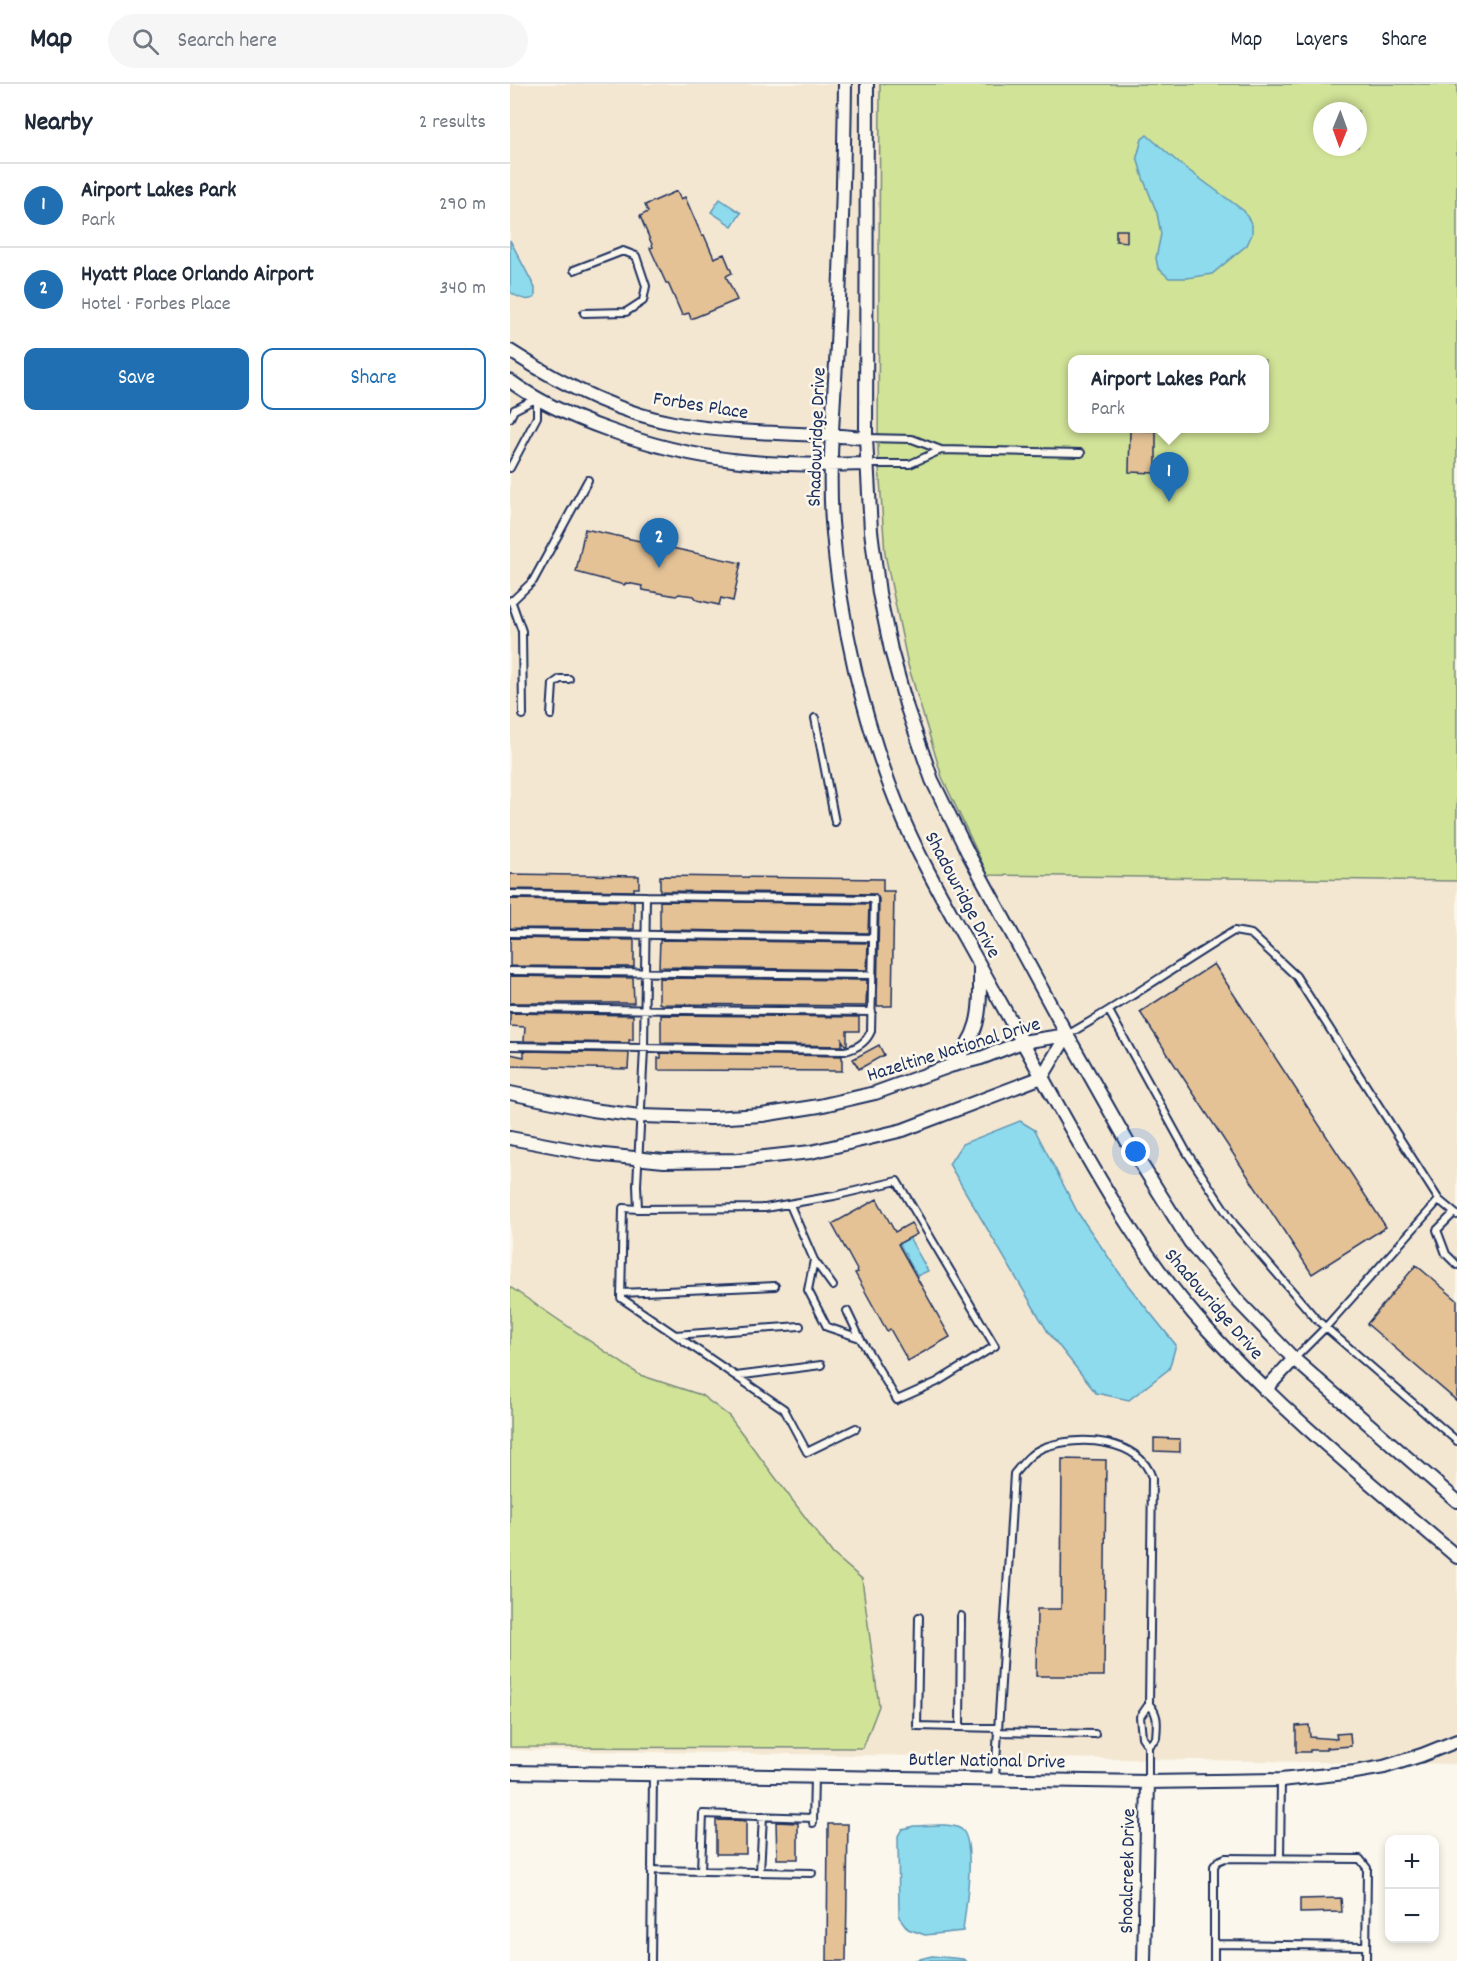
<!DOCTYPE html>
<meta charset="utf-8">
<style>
:root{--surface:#fff;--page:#f6f6f7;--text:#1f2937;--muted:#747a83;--line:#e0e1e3;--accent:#1f6fb2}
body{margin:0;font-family:Dekko,sans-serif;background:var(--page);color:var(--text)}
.controls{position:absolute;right:18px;bottom:18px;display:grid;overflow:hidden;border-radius:12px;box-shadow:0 3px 9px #0003}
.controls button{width:54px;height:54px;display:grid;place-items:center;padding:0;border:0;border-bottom:2px solid var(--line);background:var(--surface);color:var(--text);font:30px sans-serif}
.compass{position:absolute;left:803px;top:18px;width:54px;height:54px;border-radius:50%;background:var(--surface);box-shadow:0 3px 9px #0003;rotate:181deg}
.you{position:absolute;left:626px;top:1068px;width:21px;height:21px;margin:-15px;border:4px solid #fff;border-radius:50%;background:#1a73e8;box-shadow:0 0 0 9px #1a73e833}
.badge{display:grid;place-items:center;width:39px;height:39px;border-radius:50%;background:var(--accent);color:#fff;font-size:20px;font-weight:700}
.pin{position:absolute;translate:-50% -50px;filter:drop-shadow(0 2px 3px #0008)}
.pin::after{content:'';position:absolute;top:32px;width:21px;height:18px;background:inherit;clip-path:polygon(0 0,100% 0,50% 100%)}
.popup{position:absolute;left:558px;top:271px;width:201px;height:78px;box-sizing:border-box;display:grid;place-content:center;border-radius:12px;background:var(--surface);filter:drop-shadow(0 2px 4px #0005);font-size:20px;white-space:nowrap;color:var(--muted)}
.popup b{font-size:22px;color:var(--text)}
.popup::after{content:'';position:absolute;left:50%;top:100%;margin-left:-12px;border:12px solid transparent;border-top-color:var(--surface)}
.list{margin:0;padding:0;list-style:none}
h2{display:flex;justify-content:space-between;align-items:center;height:78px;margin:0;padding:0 24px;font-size:26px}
h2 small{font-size:20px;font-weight:400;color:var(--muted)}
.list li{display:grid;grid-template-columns:39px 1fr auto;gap:18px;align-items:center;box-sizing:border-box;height:84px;padding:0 24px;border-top:2px solid var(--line)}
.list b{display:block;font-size:22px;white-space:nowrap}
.list p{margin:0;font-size:20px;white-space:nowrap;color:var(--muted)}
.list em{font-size:20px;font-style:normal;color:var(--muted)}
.actions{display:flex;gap:12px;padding:18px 24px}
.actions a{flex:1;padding:14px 0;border:2px solid var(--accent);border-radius:12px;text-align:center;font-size:21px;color:var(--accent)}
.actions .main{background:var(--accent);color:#fff}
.icon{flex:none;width:33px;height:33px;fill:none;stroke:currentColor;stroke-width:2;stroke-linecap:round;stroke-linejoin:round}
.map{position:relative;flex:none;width:947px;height:1877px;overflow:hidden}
header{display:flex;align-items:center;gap:36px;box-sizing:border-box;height:84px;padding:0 30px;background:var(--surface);border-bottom:2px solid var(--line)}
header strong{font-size:28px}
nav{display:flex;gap:33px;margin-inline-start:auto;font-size:21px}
.search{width:420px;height:54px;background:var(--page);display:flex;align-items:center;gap:15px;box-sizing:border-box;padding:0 21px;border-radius:33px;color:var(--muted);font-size:22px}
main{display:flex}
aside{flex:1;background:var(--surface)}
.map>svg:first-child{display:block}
</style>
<header>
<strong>Map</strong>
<div class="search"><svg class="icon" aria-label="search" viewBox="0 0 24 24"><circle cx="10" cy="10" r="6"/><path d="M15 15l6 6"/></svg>Search here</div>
<nav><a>Map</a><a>Layers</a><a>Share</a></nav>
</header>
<main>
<aside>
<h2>Nearby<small>2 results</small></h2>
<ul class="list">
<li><span class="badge">1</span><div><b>Airport Lakes Park</b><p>Park</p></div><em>290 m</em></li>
<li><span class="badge">2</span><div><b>Hyatt Place Orlando Airport</b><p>Hotel · Forbes Place</p></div><em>340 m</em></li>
</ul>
<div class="actions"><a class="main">Save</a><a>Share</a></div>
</aside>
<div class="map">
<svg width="947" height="1877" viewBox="0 0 947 1877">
<rect width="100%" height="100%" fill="#fbf7ec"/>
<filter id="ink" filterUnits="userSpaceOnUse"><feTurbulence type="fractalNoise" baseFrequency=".0167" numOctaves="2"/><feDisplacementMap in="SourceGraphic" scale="12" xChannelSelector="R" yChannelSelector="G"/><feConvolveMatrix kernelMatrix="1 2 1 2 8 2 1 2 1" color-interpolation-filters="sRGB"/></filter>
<g filter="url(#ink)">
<path fill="#f4e7d2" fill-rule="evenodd" d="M0,0H947V1680L0,1666ZM812,27H848V63H812ZM563,276H755V344H563Z"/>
<path fill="#d1e397" stroke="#76897a" stroke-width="1.5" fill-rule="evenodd" d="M370,0H947V797L478,791L432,693L398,581L375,470L368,366ZM812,27H848V63H812ZM563,276H755V344H563Z
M0,1203L130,1291L191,1311L219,1332L323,1470L352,1495L369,1622L353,1664L0,1663Z"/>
<path fill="#8edbed" stroke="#6096b4" stroke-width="1.5" d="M637,51L670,80L734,127L742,141V150L737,161L702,190L677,194H659L648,184L646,174L651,150L647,129L633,94L627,73L632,55Z
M210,115L231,129L222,142L201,128Z
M0,156L25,204V213C17,219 7,213 0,208Z
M510,1037L525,1046L568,1129L617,1200L666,1261L659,1285L619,1316L586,1309L538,1248L439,1080L452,1060Z
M399,1153L418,1187L407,1192L389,1159Z
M404,1742C417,1742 440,1738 451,1745C467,1756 455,1828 453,1847L415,1851L398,1845L389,1833L388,1752L392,1745Z
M422,1872L453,1875L456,1877H402Z"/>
<path fill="#e4c296" stroke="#1b2f5e" stroke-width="1.5" d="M167,107L171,115L175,113L192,152L194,151L204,174L214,170L222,189L216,192L227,216L181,235L179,229L172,231L158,199H156L140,164L143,163L130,132L138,128L135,121Z
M606,146H617V158L606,157Z
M620,346L646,347V389L619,388Z
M75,445L231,479L223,517L211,514L209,521L187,516L184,512L169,510L166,512L133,506L132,502L117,499L114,501L66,488Z
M0,790L129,792V804H124V807L0,805Z
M150,792L373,795V807H384L382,922H367L369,815L366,810L150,807Z
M0,815L124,817V845L0,844Z
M150,817L359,820L358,849L150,846Z
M0,854L124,856V883L0,882Z
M150,856L358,859L357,886L149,883Z
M704,880L876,1143L802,1190L630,928Z
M0,892L123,894L124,919H0Z
M149,894L357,896L356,922L151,920L149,919Z
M0,929L123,931V956H119V959L14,957L15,943L0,942Z
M151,931L349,933V947H337V961H335L332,956V962L151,959Z
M369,961L374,971L349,985L343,975Z
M14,967L119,969L118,985L0,982V970L14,973Z
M151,969L332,972V987L148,986V974H151Z
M367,1115L385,1148L401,1139L407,1150L388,1160L440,1253L398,1277L380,1245L377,1247L345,1189L348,1188L322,1140Z
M906,1181L947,1216V1317L857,1240Z
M644,1354L670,1355V1368L644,1367Z
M552,1375L596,1376L594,1592H526L527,1525H551Z
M799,1641L800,1653L827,1655L826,1650L840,1649L841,1662L816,1664V1666H800V1668H786V1642Z
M206,1736L236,1737V1770H206Z
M266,1738L288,1739V1775H267Z
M318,1740H338L336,1877H317Z
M831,1814L832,1828L790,1829V1815Z"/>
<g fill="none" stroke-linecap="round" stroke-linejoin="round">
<g stroke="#1b2f5e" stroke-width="10">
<path id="service" d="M64,186L113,167L126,172L136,202L133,217L116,228L74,229
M0,334L4,326L27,314V333L0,384
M356,354L402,355L431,366L571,369
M357,380H400L431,366
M1,516L12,547L13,631
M1,518L23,497L78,396
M41,631L43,600L50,595H59
M305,634L325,738
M0,810L136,812
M0,849L363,854
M0,887L363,891
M0,924L362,928
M599,927L676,1067L724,1140L807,1236L947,1357
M557,951C614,919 668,881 724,847L741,850L786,892L929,1116L947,1131
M0,962L335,967C347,964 356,959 361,947L364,815L136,812L134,965L127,1101L128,1125L255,1124L324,1112L387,1097L485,1262L427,1298L387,1316L350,1254L317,1243L298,1206L304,1176L280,1121
M128,1125L113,1124L111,1214L274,1325L297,1368L346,1344
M944,1129L927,1146L936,1170L947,1181
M304,1176L323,1202
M111,1209L265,1202
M337,1227L350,1254
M165,1251L290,1242
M784,1275L815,1244L929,1116
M226,1292L311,1281
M409,1533L407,1642L488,1644
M450,1643L451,1532
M487,1648L585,1650
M638,1662L646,1654C647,1640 649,1631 639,1620
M485,1695L504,1390C513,1379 521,1368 535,1363C568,1351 630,1354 642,1394L639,1620L630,1633L632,1653L638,1662V1698
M303,1739L304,1693
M770,1774L771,1696
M141,1786L302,1789
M191,1787L193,1730L303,1734
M250,1788L253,1732
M704,1860L856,1862
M141,1877L143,1691
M704,1877V1782L708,1777L715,1774L850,1775L857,1784L856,1877"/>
</g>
<g stroke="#1b2f5e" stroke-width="16">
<path id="minor" d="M335,0C334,87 331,174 327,261C324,321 318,379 322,438C329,533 353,637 389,725C407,770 431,811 454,853C480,899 506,946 532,993C581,1081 629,1171 698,1246C773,1329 862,1400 947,1473
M357,0L356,354L361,447L369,509L381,566L397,624L422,696L458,769L557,951L618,1059L680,1158L727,1216L784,1275L947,1417
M0,267C51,300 107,329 168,340C230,351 293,348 356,354
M0,297C30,319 65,334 99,346C189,379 262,383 357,380
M441,981C472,949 470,927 470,884
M0,1009L82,1026L130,1032L201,1034L252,1031L309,1022L365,1009L440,982L471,974L512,958L557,951
M0,1054L84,1070L154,1077L227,1076L301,1068L393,1046L532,993L557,951
M755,1306L784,1275
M0,1688L638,1698L771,1696L845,1688L874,1683L912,1671L947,1657
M634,1877L638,1698"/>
</g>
<use href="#service" stroke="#fbf7ec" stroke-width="6"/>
<use href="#minor" stroke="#fbf7ec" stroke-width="12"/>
</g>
</g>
<g text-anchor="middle" stroke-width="5" stroke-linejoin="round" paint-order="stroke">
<g font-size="20" fill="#1b2f5e" stroke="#fbf7ec">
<text transform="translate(191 320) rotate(9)" y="7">Forbes Place</text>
<text transform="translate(305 353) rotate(-88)" y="7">Shadowridge Drive</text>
<text transform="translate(454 810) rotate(62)" y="7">Shadowridge Drive</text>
<text transform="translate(443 964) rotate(-17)" y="7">Hazeltine National Drive</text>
<text transform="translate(705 1219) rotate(49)" y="7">Shadowridge Drive</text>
<text transform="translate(477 1675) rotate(1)" y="7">Butler National Drive</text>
<text transform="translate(616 1787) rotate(-89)" y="7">Shoalcreek Drive</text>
</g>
</g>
</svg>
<div class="controls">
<button>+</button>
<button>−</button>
</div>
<svg class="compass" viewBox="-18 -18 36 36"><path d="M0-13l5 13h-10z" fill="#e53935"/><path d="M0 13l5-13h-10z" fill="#747a83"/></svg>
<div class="you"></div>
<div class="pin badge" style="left:659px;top:418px">1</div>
<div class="popup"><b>Airport Lakes Park</b>Park</div>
<div class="pin badge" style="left:149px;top:484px">2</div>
</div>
</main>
